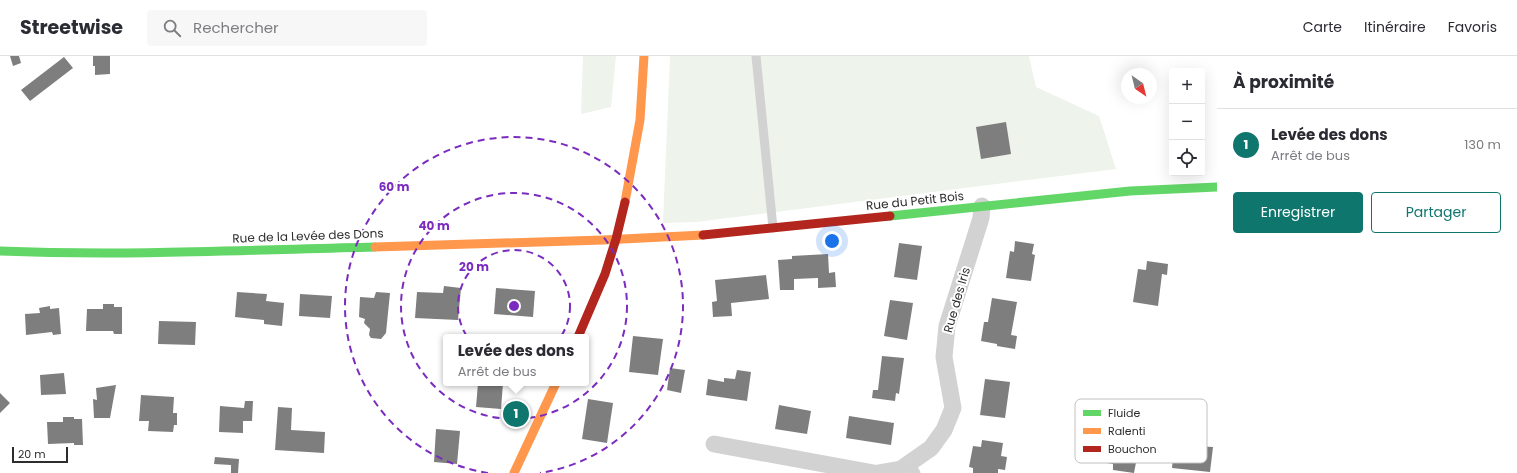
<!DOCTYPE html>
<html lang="fr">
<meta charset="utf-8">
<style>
:root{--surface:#fff;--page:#f7f7f7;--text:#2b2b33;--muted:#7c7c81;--line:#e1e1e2;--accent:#0f766e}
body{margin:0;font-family:Poppins,sans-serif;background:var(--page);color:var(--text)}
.controls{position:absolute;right:12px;top:12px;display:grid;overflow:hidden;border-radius:4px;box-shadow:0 4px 16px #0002}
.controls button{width:36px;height:36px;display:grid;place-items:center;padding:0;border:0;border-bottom:1px solid var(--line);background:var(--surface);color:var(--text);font:20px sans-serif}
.compass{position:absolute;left:1121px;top:12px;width:36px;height:36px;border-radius:50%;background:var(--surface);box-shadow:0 4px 16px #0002;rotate:145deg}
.scale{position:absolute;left:12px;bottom:10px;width:56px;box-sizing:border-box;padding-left:4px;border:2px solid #2d2d2d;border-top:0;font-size:11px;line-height:14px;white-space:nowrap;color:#2d2d2d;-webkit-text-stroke:3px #fff;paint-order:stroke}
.you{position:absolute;left:832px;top:185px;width:14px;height:14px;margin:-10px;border:3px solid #fff;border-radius:50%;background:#1a73e8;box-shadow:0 0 0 6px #1a73e833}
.badge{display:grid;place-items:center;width:26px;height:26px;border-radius:50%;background:var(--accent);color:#fff;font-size:13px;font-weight:700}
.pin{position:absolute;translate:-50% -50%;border:2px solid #fff;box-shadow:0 1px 4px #0006}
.popup{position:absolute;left:443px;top:278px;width:146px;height:52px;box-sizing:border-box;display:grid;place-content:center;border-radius:4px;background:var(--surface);filter:drop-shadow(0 1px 3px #0005);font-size:13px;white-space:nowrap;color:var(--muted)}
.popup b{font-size:15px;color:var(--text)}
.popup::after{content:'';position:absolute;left:50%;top:100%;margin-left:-8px;border:8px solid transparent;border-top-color:var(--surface)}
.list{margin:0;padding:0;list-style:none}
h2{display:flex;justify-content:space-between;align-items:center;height:52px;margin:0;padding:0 16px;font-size:17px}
h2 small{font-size:13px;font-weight:400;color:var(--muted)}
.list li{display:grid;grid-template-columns:26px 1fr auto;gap:12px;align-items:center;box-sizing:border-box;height:72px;padding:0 16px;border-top:1px solid var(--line)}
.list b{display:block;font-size:15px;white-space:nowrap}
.list p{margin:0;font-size:13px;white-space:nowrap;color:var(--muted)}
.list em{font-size:13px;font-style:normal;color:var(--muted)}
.actions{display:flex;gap:8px;padding:12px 16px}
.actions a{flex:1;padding:9px 0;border:1px solid var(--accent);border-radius:4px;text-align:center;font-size:14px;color:var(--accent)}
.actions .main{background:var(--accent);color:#fff}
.icon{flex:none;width:22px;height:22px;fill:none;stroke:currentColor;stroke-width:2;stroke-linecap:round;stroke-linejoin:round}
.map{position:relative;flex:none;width:1217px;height:417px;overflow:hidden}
header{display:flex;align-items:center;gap:24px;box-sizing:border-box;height:56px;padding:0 20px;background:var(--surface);border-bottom:1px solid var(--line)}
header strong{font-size:19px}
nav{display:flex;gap:22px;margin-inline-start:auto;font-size:14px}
.search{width:280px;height:36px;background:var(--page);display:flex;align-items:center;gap:10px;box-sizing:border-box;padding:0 14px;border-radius:4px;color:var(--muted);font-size:15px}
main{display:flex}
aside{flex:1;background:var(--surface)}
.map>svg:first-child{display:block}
</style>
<header>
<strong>Streetwise</strong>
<div class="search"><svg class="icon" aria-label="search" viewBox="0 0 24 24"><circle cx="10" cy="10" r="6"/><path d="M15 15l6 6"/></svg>Rechercher</div>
<nav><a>Carte</a><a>Itinéraire</a><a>Favoris</a></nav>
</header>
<main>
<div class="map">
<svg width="1217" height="417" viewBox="0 0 1217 417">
<rect width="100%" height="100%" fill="#fff"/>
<path fill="#eef3ec" d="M583,0H616L611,51L581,58Z
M670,0H1029L1036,31L1099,60L1116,113L696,166L663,167Z"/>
<path fill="#7e7e7e" d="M10,0H19L21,7L13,10Z
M93,0H110V18L95,19V10H93Z
M64,1L73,12L30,45L21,34Z
M1006,66L1011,98L981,103L976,71Z
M1015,185L1034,188L1032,198L1035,199L1031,225L1006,222L1010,195L1014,196Z
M899,187L922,190L917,224L894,221Z
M828,198L829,217L835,216L836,231L818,232V222L794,223V234H780L778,204L792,203V200Z
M1147,205L1168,208L1167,219L1162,218L1158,250L1133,246L1138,213L1146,214Z
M766,219L769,243L731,247L732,260L713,261L712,246L717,245L715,224Z
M444,230L461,232L458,264L415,262L417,236L443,237Z
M496,232L535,235L533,261L494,258Z
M237,236L267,238L266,245L284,247L282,270L264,268V264L235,261Z
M376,236L390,237L386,277L381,283L371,282L369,279L370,273L364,267L365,263L359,261L360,241L374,242Z
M300,238L332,240L330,262L299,260Z
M992,242L1017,246L1011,279L1017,280L1015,293L997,290V288L981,285L984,266H988Z
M890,244L913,247L907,284L884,280Z
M103,248H114V251H122V278H114L113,275H86L87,253H103Z
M50,250V253L59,252L61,278L53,279L52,276L26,279L25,258L40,257L39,252Z
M159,265L196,266L195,289L158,288Z
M633,280L663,283L658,319L629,316Z
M882,300L904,302L899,338L896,337L895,345L872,342L873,334H878Z
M670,312L685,314L681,337L667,334Z
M737,314L751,316L747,345L706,339L708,323L724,326V322L735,323Z
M64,317L66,338L41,339L40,319Z
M985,323L1010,326L1005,362L980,359Z
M478,327H503L501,353L476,351Z
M116,329L110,362H94L93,343L97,344L96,332Z
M0,337L10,347L0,357Z
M141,339L174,341L173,357H177V369H174L173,376L148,375L149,365H139Z
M588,343L613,347L607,387L582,383Z
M245,345H253L252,365H243V377L219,376L220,350L244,352Z
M779,349L811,355L807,378L775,373Z
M278,351L292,352L291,374L325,376L324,397L275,394Z
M849,360L894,367L891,389L846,382Z
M63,361H74V363H82L83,389H74V387L48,388L47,366H63Z
M436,373L460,375L457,408L434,406Z
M1119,375L1143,379L1140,396H1138L1134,417L1113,414V408L1101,406L1104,390L1116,392Z
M982,384L1003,387L1001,400L1007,401L1005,414L998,413V417H973V412L969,411L973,390L981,391Z
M1174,389L1213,391L1210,416L1172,412Z
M215,401L239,403L238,417H231V409L214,408Z"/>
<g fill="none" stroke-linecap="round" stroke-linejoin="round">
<path stroke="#d2d2d2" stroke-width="9" d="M756,0L773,172
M910,407L916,417"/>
<path stroke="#d2d2d2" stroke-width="17" d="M714,388L874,417
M878,417L901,413L931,392L944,374L953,352L944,301L947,270L981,162L982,150"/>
<path stroke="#63d668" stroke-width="9" d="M890,160L1130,135L1217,131
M0,195C125,200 250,194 375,191"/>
<path stroke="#ff974d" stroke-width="9" d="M625,146L640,64L644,0
M375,191L603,184L703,179
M514,417L556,327"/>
<path stroke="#b3261e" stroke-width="9" d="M703,179L890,160
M578,281L605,218L616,183L625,146"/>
</g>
<g fill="none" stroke="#7b2cbf" stroke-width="2" stroke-dasharray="7 5">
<circle cx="514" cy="250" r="56"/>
<circle cx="514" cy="250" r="113"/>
<path d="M488 417A169 169 0 1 1 540 417"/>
</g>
<g text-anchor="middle" stroke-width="4" stroke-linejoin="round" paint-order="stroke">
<g font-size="12" fill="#2d2d2d" stroke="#fff">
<text transform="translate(915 145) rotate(-6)" y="4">Rue du Petit Bois</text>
<text transform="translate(308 180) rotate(-2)" y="4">Rue de la Levée des Dons</text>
<text transform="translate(957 244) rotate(-74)" y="4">Rue des Iris</text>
</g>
</g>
<rect x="1075" y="343" width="132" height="64" rx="6" fill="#fff" stroke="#c0c0c0" stroke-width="1"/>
<rect x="1083" y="354" width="18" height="6" fill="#63d668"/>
<rect x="1083" y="372" width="18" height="6" fill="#ff974d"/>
<rect x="1083" y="390" width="18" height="6" fill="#b3261e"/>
<g font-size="11" fill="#2d2d2d">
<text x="1108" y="361">Fluide</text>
<text x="1108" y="379">Ralenti</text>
<text x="1108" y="397">Bouchon</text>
</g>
<circle cx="514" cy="250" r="6" fill="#7b2cbf" stroke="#fff" stroke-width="2"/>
<g font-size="12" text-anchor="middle" font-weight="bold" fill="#7b2cbf" stroke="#fff" stroke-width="4" stroke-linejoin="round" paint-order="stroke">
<text x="394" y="135">60 m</text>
<text x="434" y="174">40 m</text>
<text x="474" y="215">20 m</text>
</g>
</svg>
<div class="controls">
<button>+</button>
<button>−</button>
<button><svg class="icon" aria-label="locate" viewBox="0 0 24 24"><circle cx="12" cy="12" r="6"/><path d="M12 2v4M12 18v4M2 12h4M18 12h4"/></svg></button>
</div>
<svg class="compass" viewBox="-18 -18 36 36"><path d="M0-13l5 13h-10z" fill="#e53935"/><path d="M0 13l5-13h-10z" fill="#7c7c81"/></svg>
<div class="scale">20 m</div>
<div class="you"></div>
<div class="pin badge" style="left:516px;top:358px">1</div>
<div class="popup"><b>Levée des dons</b>Arrêt de bus</div>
</div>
<aside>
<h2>À proximité<small></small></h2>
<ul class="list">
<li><span class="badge">1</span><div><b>Levée des dons</b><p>Arrêt de bus</p></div><em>130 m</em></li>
</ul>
<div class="actions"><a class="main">Enregistrer</a><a>Partager</a></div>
</aside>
</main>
